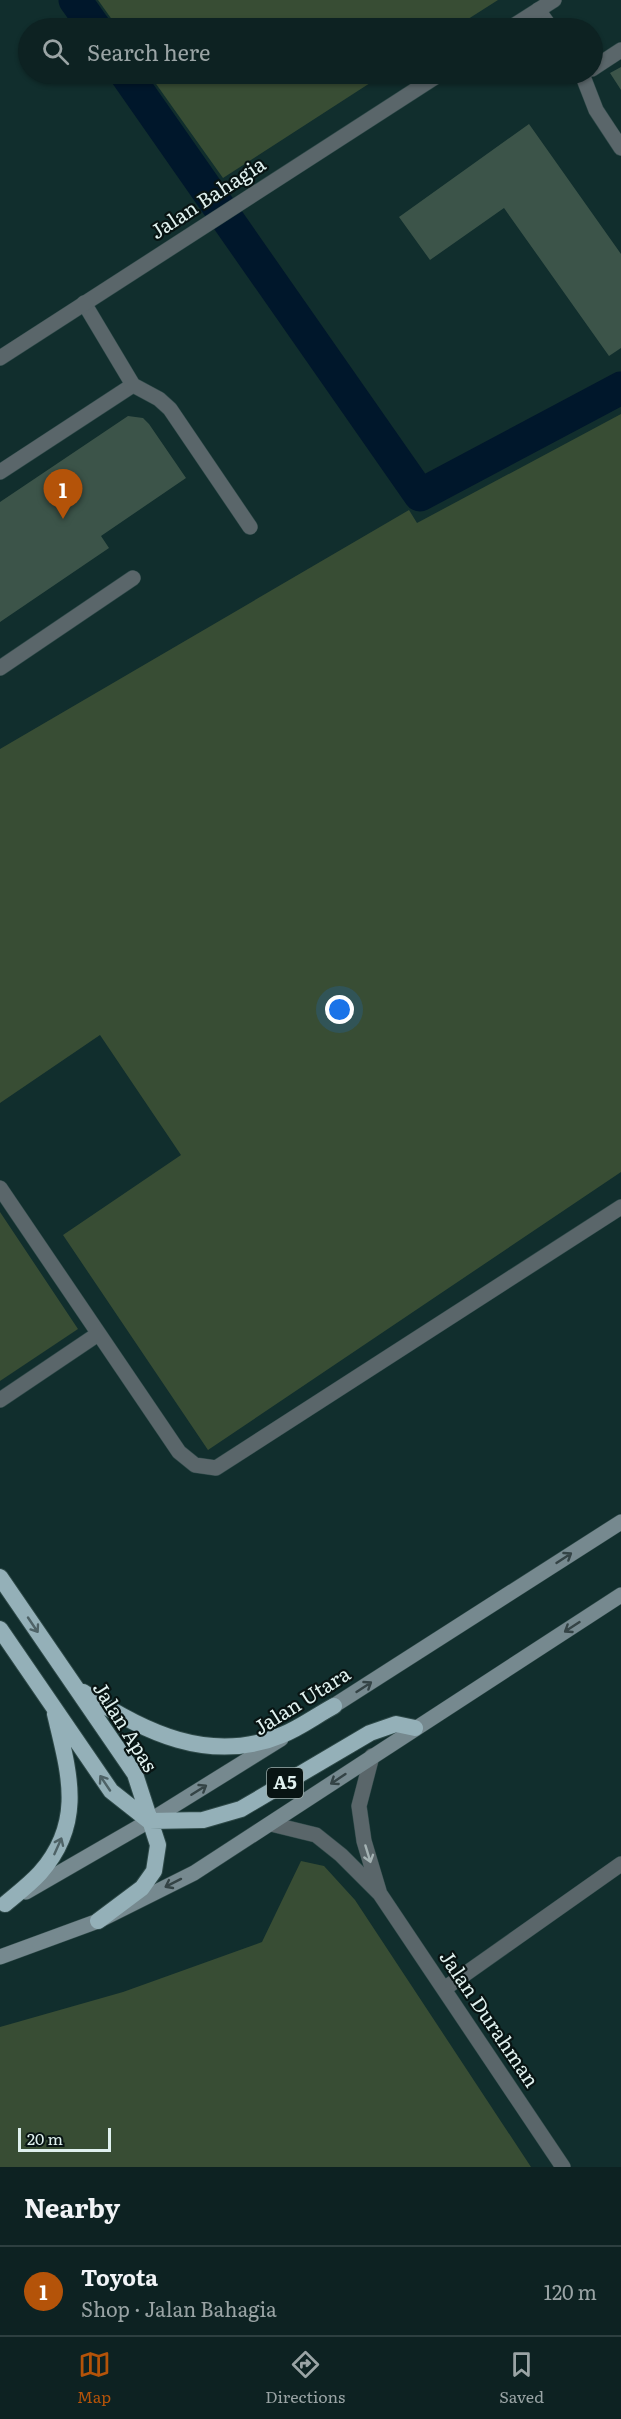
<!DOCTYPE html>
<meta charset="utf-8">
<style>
:root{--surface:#0d2222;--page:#1b2f2f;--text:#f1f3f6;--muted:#9aa4a5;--line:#2d3f40;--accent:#b45309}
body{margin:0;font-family:Literata,serif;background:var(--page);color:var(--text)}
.scale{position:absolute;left:18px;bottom:15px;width:93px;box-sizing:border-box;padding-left:6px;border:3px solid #e0f1ef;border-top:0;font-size:16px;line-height:21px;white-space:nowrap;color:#e0f1ef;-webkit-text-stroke:4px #081413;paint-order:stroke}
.you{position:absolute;left:340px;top:1010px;width:21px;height:21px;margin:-15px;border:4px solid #fff;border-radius:50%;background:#1a73e8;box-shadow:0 0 0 9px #1a73e833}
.badge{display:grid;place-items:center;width:39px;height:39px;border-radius:50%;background:var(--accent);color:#fff;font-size:20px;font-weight:700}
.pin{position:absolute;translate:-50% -50px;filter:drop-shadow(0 2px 3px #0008)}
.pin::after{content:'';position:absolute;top:32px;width:21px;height:18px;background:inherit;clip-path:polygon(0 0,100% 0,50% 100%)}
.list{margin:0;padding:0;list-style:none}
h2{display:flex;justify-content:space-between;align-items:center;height:78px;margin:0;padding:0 24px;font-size:26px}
h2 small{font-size:20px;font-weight:400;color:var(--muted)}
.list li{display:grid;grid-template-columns:39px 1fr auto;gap:18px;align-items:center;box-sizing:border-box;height:90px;padding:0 24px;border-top:2px solid var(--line)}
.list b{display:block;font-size:22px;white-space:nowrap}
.list p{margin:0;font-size:20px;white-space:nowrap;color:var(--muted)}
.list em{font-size:20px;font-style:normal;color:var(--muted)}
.icon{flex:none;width:33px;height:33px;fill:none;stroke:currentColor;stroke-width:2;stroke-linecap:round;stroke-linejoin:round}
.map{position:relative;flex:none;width:621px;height:2167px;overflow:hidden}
.search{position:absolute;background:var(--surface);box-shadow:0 2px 4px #0004;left:18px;right:18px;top:18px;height:66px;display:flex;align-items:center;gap:15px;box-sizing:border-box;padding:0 21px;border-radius:33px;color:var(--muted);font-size:22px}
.sheet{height:168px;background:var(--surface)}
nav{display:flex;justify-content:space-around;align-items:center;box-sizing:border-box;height:84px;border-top:2px solid var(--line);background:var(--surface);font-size:16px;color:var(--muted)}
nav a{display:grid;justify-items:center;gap:3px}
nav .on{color:var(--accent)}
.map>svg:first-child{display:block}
</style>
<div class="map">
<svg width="621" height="2167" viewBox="0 0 621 2167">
<rect width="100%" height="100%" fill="#112e2d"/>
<path fill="#384d34" d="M98,0H498L454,28H118Z
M149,74H384L223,178Z
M621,414V1172L208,1450L63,1235L181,1155L100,1035L0,1103V749L409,510L417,523Z
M0,1212L78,1329L0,1381Z
M301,1861L324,1866L355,1900L531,2167H0V2027L123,1992L262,1942Z"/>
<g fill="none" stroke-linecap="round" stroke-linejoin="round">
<path stroke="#00172b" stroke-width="33" d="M75,0L95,28
M126,74L420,495L621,388"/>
</g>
<path fill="#3c5449" d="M621,67V90L610,73Z
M529,124L621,254V348L609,356L504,208L430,260L399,217Z
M128,416L143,418L149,424L186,478L101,536L109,548L0,622V502Z"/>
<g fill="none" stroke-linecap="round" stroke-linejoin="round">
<g stroke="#2e4948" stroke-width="16">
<path id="service" d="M538,10L551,28
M592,69L621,50
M582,74L596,110L621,148
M133,385L159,399L170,409L250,527
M0,472L133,385L84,303
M0,668L133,578"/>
</g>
<g stroke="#2e4948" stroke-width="16">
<path id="minor" d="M510,28L554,0
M0,358L440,74
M0,1188L179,1452L195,1465L216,1468L621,1207
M0,1400L98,1334
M372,1756L359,1806L364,1841L379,1891
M271,1824L316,1835L341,1855L380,1894L563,2167
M444,1989L621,1864"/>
</g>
<g stroke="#2e4948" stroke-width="16">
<path id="secondary" d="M324,1712L621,1522
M26,1892L149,1821L281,1739
M0,1957L98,1921L194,1873L621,1595"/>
</g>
<g stroke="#2e4948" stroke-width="18">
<path id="trunk" d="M0,1577L135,1774L158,1845L154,1871L142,1888L98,1921
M0,1629L111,1791L149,1821
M83,1692C143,1732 210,1765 282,1735C300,1728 317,1715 334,1706
M149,1821L203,1820L241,1809L370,1733L396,1724L415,1728
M5,1904C17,1894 30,1884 40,1873C85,1822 69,1773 55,1714"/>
</g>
<use href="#service" stroke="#5a666a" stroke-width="15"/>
<use href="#minor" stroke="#5a666a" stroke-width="15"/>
<use href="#secondary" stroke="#76898f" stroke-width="15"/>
<use href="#trunk" stroke="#94b0b8" stroke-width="16"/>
</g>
<defs><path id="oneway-shaft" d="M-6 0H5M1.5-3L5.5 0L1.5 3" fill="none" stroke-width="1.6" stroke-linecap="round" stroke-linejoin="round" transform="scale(1.5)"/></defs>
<g stroke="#344345">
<use href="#oneway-shaft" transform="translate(564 1558) rotate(-33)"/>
<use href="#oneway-shaft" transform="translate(572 1627) rotate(147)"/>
<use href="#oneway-shaft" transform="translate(364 1687) rotate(-33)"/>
<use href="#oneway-shaft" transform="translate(338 1779) rotate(146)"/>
<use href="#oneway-shaft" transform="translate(199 1790) rotate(-32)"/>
<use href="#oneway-shaft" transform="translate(173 1883) rotate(153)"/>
</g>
<g stroke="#4e6266">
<use href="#oneway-shaft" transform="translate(33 1625) rotate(56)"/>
<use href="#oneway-shaft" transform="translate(105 1783) rotate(-124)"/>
<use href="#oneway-shaft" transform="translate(58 1846) rotate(-66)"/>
</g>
<use stroke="#a4b2b3" href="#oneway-shaft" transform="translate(368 1854) rotate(73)"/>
<g text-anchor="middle" stroke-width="4.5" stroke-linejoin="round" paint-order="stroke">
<rect fill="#081413" stroke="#9fafad" stroke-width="1.5" x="267" y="1768" width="36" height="30" rx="4.5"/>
<g font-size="18" font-weight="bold" fill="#e0f1ef">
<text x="285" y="1789">A5</text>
</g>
<g font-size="20" fill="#e0f1ef" stroke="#081413">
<text transform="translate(208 198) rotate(-33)" y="7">Jalan Bahagia</text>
<text transform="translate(302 1701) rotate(-32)" y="7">Jalan Utara</text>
<text transform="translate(125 1727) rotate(58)" y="7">Jalan Apas</text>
<text transform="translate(489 2019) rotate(56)" y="7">Jalan Durahman</text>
</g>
</g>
</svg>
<div class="scale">20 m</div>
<div class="you"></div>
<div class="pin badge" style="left:63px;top:519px">1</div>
<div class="search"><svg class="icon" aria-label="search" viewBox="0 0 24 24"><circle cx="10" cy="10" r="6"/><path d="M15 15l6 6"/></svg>Search here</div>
</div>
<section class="sheet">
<h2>Nearby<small></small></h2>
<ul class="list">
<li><span class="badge">1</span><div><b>Toyota</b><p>Shop · Jalan Bahagia</p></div><em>120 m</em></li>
</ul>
</section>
<nav>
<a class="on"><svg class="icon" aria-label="map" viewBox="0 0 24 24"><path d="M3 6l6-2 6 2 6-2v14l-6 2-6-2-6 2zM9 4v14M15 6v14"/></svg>Map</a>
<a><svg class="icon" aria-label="directions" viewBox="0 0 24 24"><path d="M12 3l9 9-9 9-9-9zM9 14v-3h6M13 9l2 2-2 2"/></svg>Directions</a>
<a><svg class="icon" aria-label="saved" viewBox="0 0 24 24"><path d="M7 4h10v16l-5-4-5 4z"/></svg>Saved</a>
</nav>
